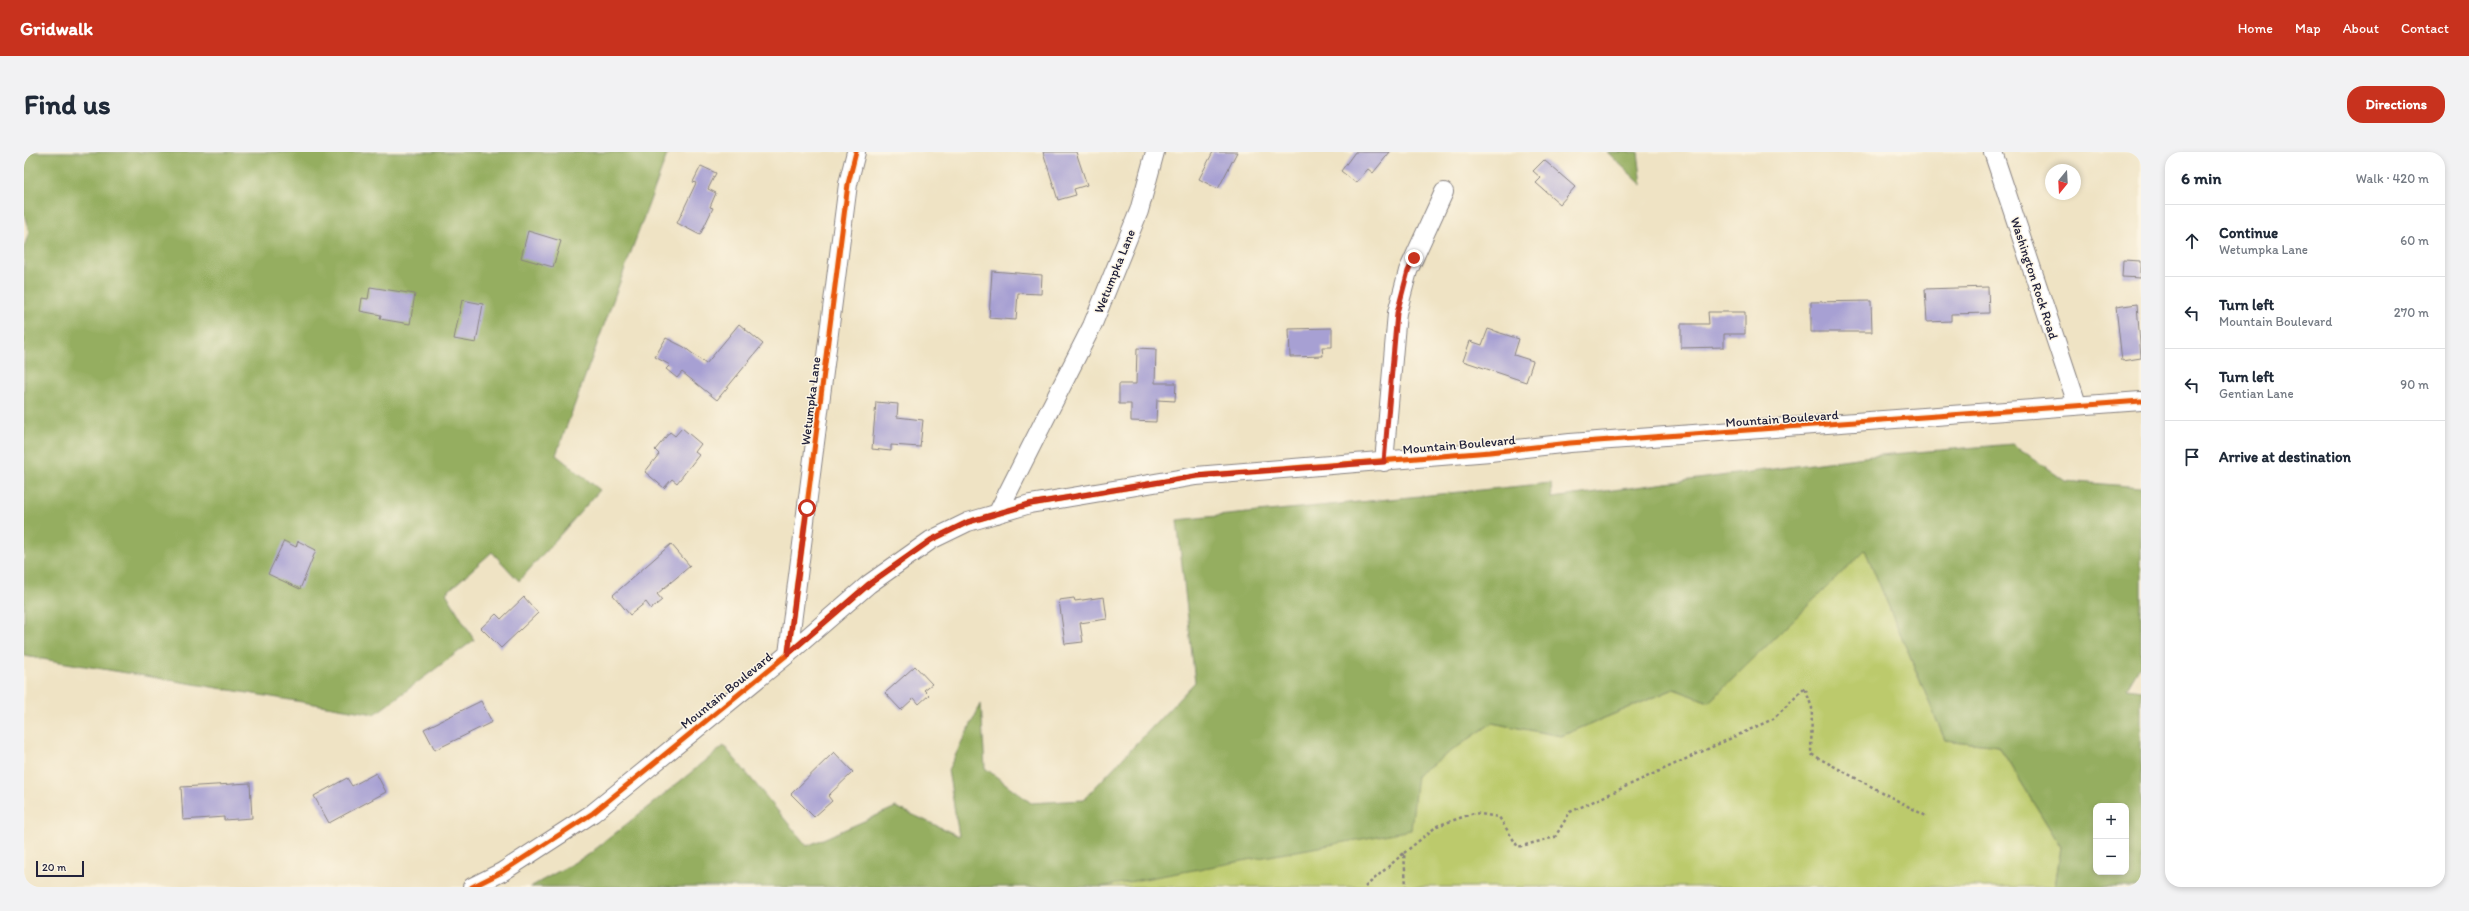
<!DOCTYPE html>
<meta charset="utf-8">
<style>
:root{--surface:#fff;--page:#f2f2f3;--text:#1f2937;--muted:#747a83;--line:#e0e1e3;--accent:#c8321e}
body{margin:0;font-family:Itim,sans-serif;background:var(--page);color:var(--text)}
.controls{position:absolute;right:12px;bottom:12px;display:grid;overflow:hidden;border-radius:8px;box-shadow:0 2px 6px #0003}
.controls button{width:36px;height:36px;display:grid;place-items:center;padding:0;border:0;border-bottom:1px solid var(--line);background:var(--surface);color:var(--text);font:20px sans-serif}
.compass{position:absolute;left:2021px;top:12px;width:36px;height:36px;border-radius:50%;background:var(--surface);box-shadow:0 2px 6px #0003;rotate:198deg}
.scale{position:absolute;left:12px;bottom:10px;width:48px;box-sizing:border-box;padding-left:4px;border:2px solid #22223b;border-top:0;font-size:11px;line-height:14px;white-space:nowrap;color:#22223b;-webkit-text-stroke:3px #fcf5e5;paint-order:stroke}
.stop{position:absolute;width:12px;height:12px;margin:-9px;border:3px solid #c8321e;border-radius:50%;background:#fff}
.stop.end{background:#c8321e;border-color:#fff;box-shadow:0 1px 4px #0008}
.list{margin:0;padding:0;list-style:none}
h2{display:flex;justify-content:space-between;align-items:center;height:52px;margin:0;padding:0 16px;font-size:17px}
h2 small{font-size:13px;font-weight:400;color:var(--muted)}
.list li{display:grid;grid-template-columns:26px 1fr auto;gap:12px;align-items:center;box-sizing:border-box;height:72px;padding:0 16px;border-top:1px solid var(--line)}
.list b{display:block;font-size:15px;white-space:nowrap}
.list p{margin:0;font-size:13px;white-space:nowrap;color:var(--muted)}
.list em{font-size:13px;font-style:normal;color:var(--muted)}
.icon{flex:none;width:22px;height:22px;fill:none;stroke:currentColor;stroke-width:2;stroke-linecap:round;stroke-linejoin:round}
.map{position:relative;flex:none;width:2117px;height:735px;overflow:hidden;border-radius:16px}
header{display:flex;align-items:center;gap:24px;box-sizing:border-box;height:56px;padding:0 20px;background:var(--accent);color:#fff}
header strong{font-size:19px}
nav{display:flex;gap:22px;margin-inline-start:auto;font-size:14px}
.intro{display:flex;align-items:center;justify-content:space-between;box-sizing:border-box;height:96px;padding:0 24px}
h1{margin:0;font-size:28px}
.button{padding:10px 18px;border-radius:16px;background:var(--accent);color:#fff;font-size:14px;font-weight:700}
main{display:flex;gap:24px;padding:0 24px}
aside{flex:1;background:var(--surface);border-radius:16px;box-shadow:0 2px 6px #0003}
.map>svg:first-child{display:block}
</style>
<header>
<strong>Gridwalk</strong>
<nav><a>Home</a><a>Map</a><a>About</a><a>Contact</a></nav>
</header>
<div class="intro"><h1>Find us</h1><a class="button">Directions</a></div>
<main>
<div class="map">
<svg width="2117" height="735" viewBox="0 0 2117 735">
<rect width="100%" height="100%" fill="#fcf5e5"/>
<filter id="ink" filterUnits="userSpaceOnUse"><feTurbulence type="fractalNoise" baseFrequency=".025" numOctaves="2"/><feDisplacementMap in="SourceGraphic" scale="8" xChannelSelector="R" yChannelSelector="G"/><feConvolveMatrix kernelMatrix="1 2 1 2 8 2 1 2 1" color-interpolation-filters="sRGB"/></filter>
<filter id="wash" filterUnits="userSpaceOnUse"><feTurbulence type="fractalNoise" baseFrequency=".012" numOctaves="4" result="noise"/><feDisplacementMap in="SourceGraphic" scale="16" xChannelSelector="R" yChannelSelector="G"/><feGaussianBlur stdDeviation="0.9" result="paint"/><feColorMatrix in="noise" values="0 0 0 0 0 0 0 0 0 0 0 0 0 0 0 0 0 1.4 0 .05"/><feComposite in="paint" operator="in"/></filter>
<g filter="url(#wash)">
<rect width="100%" height="100%" fill="#efe3c4"/>
<path fill="#bcca6c" stroke="#6f7654" d="M1841,397L1921,588L1975,594L2037,695L2031,735H1077L1392,623L1468,571L1537,584L1650,537L1685,550Z"/>
<path fill="#95ae60" stroke="#5c684e" fill-rule="evenodd" d="M0,0H644L532,303L576,338L495,429L468,400L422,441L450,488L351,562L0,504V95L5,80L0,62Z
M1583,0H1614L1618,33Z
M1989,292L2041,329L2117,335V512L2103,536L2117,538V735H2031L2037,695L1975,594L1921,588L1841,398L1685,550L1650,537L1537,584L1468,571L1393,623L1387,678L1077,735H506L564,703L700,594L783,694L872,655L935,684L924,618L957,552L961,616L1007,651L1059,648L1171,530L1153,368L1527,331L1528,346L1856,303ZM2072,654H2102V720H2072Z"/>
<g id="blocks">
<path fill="#a7a0d3" d="M1019,0H1052L1063,33L1050,37L1052,43L1034,48Z
M1189,0H1213L1194,37L1175,27Z
M1331,0H1366L1349,21L1344,17L1332,31L1317,19Z
M1520,8L1551,35L1536,52L1512,31L1517,26L1509,19Z
M677,14L692,21L684,37L692,41L686,55L689,56L676,83L653,71L672,31L669,30Z
M504,79L537,89L529,115L497,106Z
M2099,108L2117,109V126L2098,125Z
M968,119L1018,123L1017,142L994,141L992,168L965,166Z
M346,135L391,142L386,172L356,167L357,163L336,159L338,146L344,147Z
M1964,135L1965,161L1927,162V169L1903,170L1901,137Z
M438,148L459,152L452,191L430,187Z
M1847,149L1848,180H1787V150Z
M2113,152L2117,206L2098,209L2092,155Z
M1684,160H1721V182H1700V195L1657,196V172H1685Z
M715,172L739,192L693,248L658,220L653,226L642,217L646,213L631,205L642,186L660,195L682,212Z
M1308,176V195H1298L1299,204L1266,205L1265,177Z
M1464,177L1495,187L1490,203L1509,209L1502,230L1439,209L1446,189L1458,193Z
M1113,196L1132,197L1131,231H1152L1151,249L1133,248L1132,270L1107,269V252H1095V232H1112Z
M852,250L874,252L873,265L899,268L896,295L867,293V299L848,297Z
M658,276L677,292L671,300L675,303L653,331L648,327L640,336L621,320L635,302L631,298L646,280L651,284Z
M260,389L272,395L274,389L292,398L276,437L244,422Z
M647,392L666,414L633,442L638,448L627,457L622,450L606,463L589,443Z
M500,445L514,461L477,496L457,476L472,462L477,467Z
M1080,445L1083,467L1056,471L1059,490L1041,492L1035,448L1050,446L1051,449Z
M891,514L908,532L900,538L905,543L895,552L890,546L877,558L861,541Z
M457,549L468,570L411,598L400,577Z
M810,600L829,620L804,644L808,649L790,665L767,642Z
M352,621L362,640L305,671L290,644L323,626L328,634Z
M226,631L228,666L200,668V665L159,668L157,635Z"/>
</g>
</g>
<g filter="url(#ink)">
<use href="#blocks" fill-opacity="0" stroke="#888280" stroke-width="1"/>
<g fill="none" stroke-linecap="round" stroke-linejoin="round">
<g stroke="#888280" stroke-width="20">
<path id="minor" d="M1969,0L2053,252
M1360,310L1373,161L1384,119L1420,40
M973,362L1068,174L1115,59L1131,0
M764,502L824,32L832,0
M448,735L478,720L569,661L764,502L845,432L907,388L944,370L1006,352L1172,324L1466,300L1546,291L2117,249"/>
</g>
<path stroke="#888280" stroke-width="2.5" stroke-dasharray="3 3" stroke-linecap="butt" d="M1380,701L1413,674L1450,661L1475,665L1494,695L1531,685L1546,660L1749,567L1781,536L1788,556L1787,602L1902,664
M1341,735L1380,701L1382,735"/>
<use href="#minor" stroke="#fff" stroke-width="18"/>
<g stroke="#fcf5e5" stroke-width="8">
<path id="cycleway" d="M764,502L824,32L832,0
M448,735L478,720L569,661L764,502L845,432L907,388L944,370L1006,352L1172,324L1466,300L1546,291L2117,249"/>
</g>
<use href="#cycleway" stroke="#e8590c" stroke-width="5"/>
</g>
</g>
<g fill="none" stroke-linecap="round" stroke-linejoin="round" filter="url(#ink)">
<path stroke="#c8321e" stroke-width="5" d="M783,356L764,502L845,432L907,388L944,370L1006,352L1172,324L1360,310L1373,161L1384,119L1390,106"/>
</g>
<g text-anchor="middle" stroke-width="3" stroke-linejoin="round" paint-order="stroke">
<g font-size="13" fill="#22223b" stroke="#fcf5e5">
<text transform="translate(1090 119) rotate(-68)" y="5">Wetumpka Lane</text>
<text transform="translate(2011 126) rotate(72)" y="5">Washington Rock Road</text>
<text transform="translate(786 249) rotate(-83)" y="5">Wetumpka Lane</text>
<text transform="translate(1758 266) rotate(-4)" y="5">Mountain Boulevard</text>
<text transform="translate(1435 292) rotate(-5)" y="5">Mountain Boulevard</text>
<text transform="translate(702 538) rotate(-39)" y="5">Mountain Boulevard</text>
</g>
</g>
</svg>
<div class="controls">
<button>+</button>
<button>−</button>
</div>
<svg class="compass" viewBox="-18 -18 36 36"><path d="M0-13l5 13h-10z" fill="#e53935"/><path d="M0 13l5-13h-10z" fill="#747a83"/></svg>
<div class="scale">20 m</div>
<div class="stop" style="left:783px;top:356px"></div>
<div class="stop end" style="left:1390px;top:106px"></div>
</div>
<aside>
<h2>6 min<small>Walk · 420 m</small></h2>
<ul class="list">
<li><svg class="icon" aria-label="ahead" viewBox="0 0 24 24"><path d="M12 20V5M6 11l6-6 6 6"/></svg><div><b>Continue</b><p>Wetumpka Lane</p></div><em>60 m</em></li>
<li><svg class="icon" aria-label="left" viewBox="0 0 24 24"><path d="M17 20v-9H6M10 6l-5 5 5 5"/></svg><div><b>Turn left</b><p>Mountain Boulevard</p></div><em>270 m</em></li>
<li><svg class="icon" aria-label="left" viewBox="0 0 24 24"><path d="M17 20v-9H6M10 6l-5 5 5 5"/></svg><div><b>Turn left</b><p>Gentian Lane</p></div><em>90 m</em></li>
<li><svg class="icon" aria-label="arrive" viewBox="0 0 24 24"><path d="M6 21V4h12l-3 4 3 4H6"/></svg><div><b>Arrive at destination</b></div></li>
</ul>
</aside>
</main>
